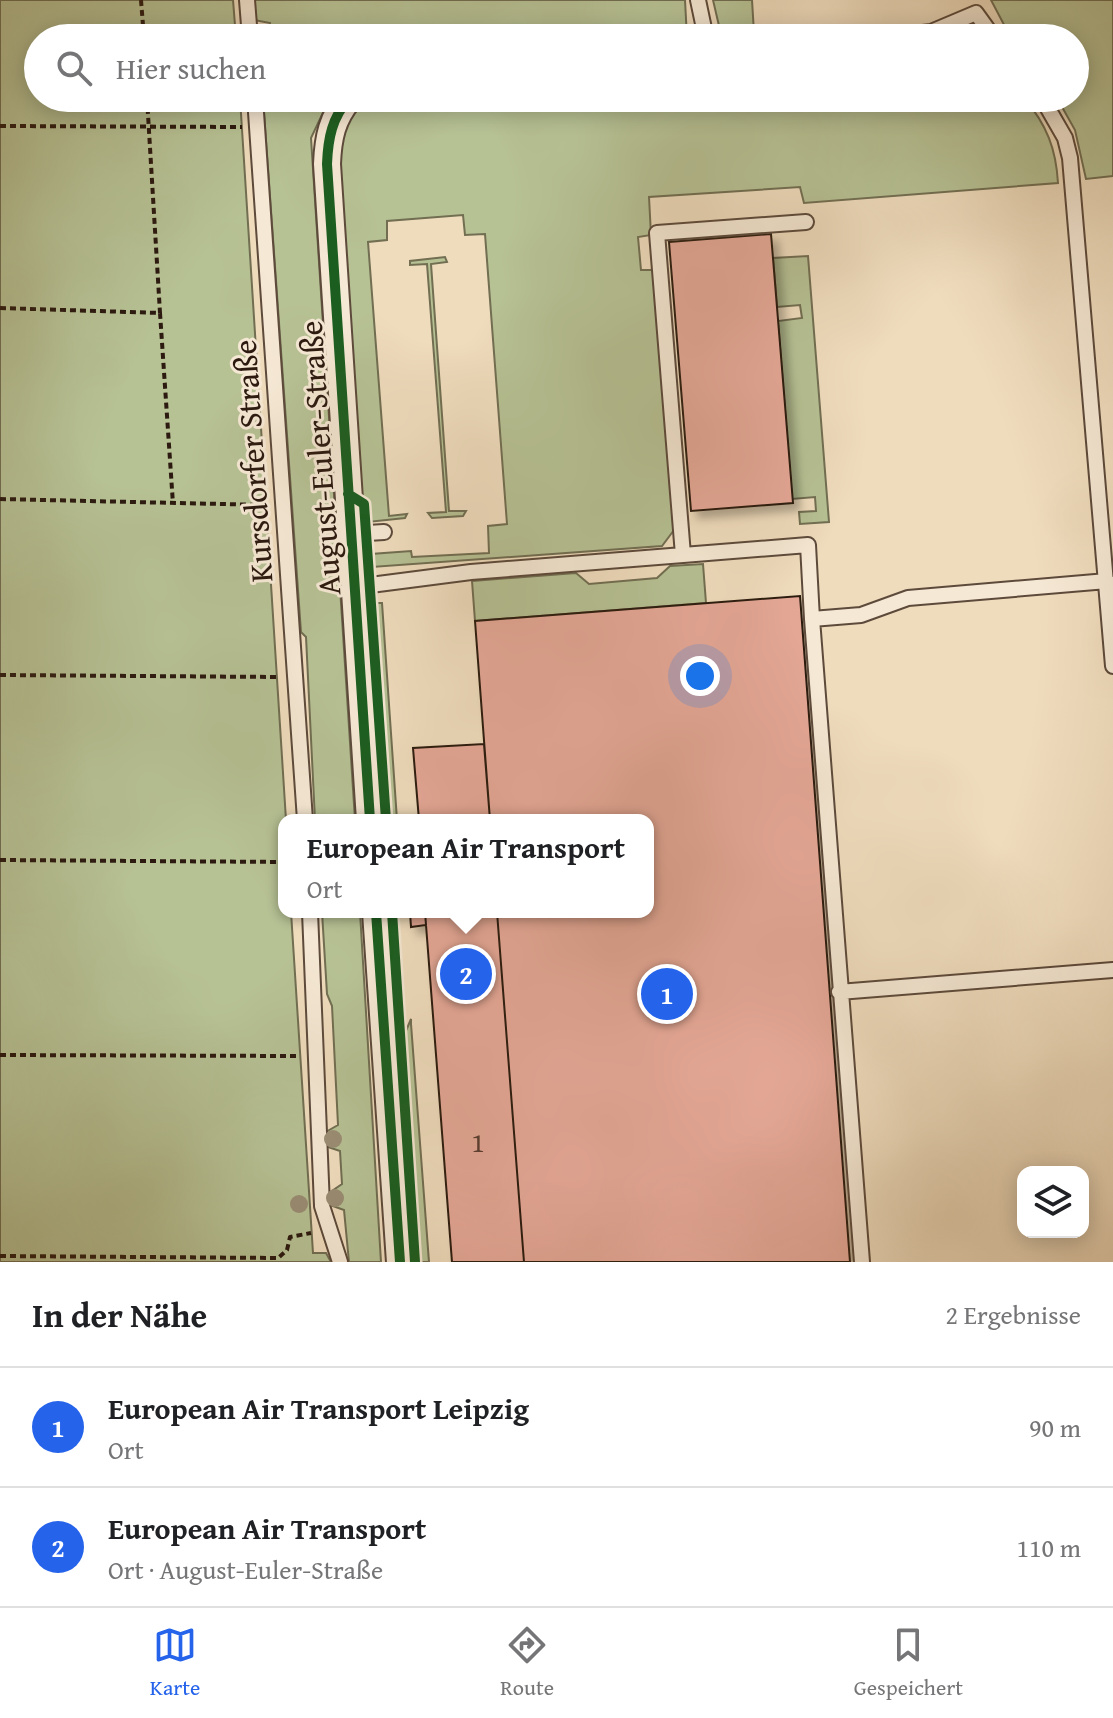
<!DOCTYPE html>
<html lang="de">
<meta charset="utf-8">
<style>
:root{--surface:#fff;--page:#f6f6f6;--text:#202124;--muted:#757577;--line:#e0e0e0;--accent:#2563eb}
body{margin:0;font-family:"Gentium Book Plus",serif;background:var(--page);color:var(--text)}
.controls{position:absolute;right:24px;bottom:24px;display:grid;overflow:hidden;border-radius:16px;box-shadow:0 4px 20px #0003}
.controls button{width:72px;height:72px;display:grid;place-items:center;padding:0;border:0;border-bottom:2px solid var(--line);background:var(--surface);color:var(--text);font:40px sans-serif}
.you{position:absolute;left:700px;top:676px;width:28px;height:28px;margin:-20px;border:6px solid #fff;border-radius:50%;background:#1a73e8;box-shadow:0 0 0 12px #1a73e833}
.badge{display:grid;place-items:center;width:52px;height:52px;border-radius:50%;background:var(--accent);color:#fff;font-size:26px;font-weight:700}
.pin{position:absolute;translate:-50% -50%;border:4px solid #fff;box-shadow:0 2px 8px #0006}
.popup{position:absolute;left:278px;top:814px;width:376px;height:104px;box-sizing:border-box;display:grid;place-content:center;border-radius:16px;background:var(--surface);filter:drop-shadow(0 2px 6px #0005);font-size:26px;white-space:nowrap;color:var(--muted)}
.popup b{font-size:30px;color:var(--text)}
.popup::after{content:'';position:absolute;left:50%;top:100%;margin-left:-16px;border:16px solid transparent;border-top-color:var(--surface)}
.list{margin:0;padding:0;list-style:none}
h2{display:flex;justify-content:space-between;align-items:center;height:104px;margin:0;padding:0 32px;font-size:34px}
h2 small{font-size:26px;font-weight:400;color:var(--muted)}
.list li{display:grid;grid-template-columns:52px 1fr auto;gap:24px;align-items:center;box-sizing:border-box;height:120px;padding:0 32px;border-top:2px solid var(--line)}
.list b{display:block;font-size:30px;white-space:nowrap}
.list p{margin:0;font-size:26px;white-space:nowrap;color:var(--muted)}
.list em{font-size:26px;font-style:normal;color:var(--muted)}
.icon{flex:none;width:44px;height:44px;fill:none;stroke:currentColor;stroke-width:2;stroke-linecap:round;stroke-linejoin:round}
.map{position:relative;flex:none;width:1113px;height:1262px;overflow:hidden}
.search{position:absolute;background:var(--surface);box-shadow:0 4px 20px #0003;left:24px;right:24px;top:24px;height:88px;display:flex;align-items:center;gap:20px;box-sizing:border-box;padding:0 28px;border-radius:44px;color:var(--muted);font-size:30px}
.sheet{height:344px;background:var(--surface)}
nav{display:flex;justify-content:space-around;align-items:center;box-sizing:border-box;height:112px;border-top:2px solid var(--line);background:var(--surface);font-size:22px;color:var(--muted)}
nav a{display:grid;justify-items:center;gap:4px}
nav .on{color:var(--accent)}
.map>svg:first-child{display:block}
</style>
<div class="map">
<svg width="1113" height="1262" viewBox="0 0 1113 1262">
<defs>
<filter id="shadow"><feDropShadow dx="7" dy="7" stdDeviation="4" flood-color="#0004"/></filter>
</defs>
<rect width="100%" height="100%" fill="#efdcbd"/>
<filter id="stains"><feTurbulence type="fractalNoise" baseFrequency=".0025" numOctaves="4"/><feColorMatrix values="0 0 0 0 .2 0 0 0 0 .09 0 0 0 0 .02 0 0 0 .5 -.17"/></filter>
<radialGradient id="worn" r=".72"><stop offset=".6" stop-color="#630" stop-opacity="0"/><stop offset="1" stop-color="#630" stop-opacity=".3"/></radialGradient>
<path fill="#b6c194" stroke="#716e52" stroke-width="2" d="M0,0H233L236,38H38V98H240L286,820L284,912H291L313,1253H326L331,1262H0Z
M252,0H685L687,38H268L270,23L254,20Z
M713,0H752L754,33L720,30Z
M991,0H1113V176L1086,179L1075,130L1057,98H1075V38H1011Z
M263,98H330L311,138L355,820H315L306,637L301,632Z
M367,98H1024C1047,125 1056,149 1058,183L804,203L800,187L649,197L651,235L638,237L641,270H654L674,530L662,546L372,567L371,554L411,551L412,557L489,553L488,526L507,524L485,234L465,235L463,215L387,221V240L368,242L389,516L407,514L405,518L368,522L367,501H362L339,147L350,116Z
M808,256L829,522L800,524L799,512L816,511L815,497L792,499L778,321L802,318L800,305L777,307L773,258Z
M445,257L447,262L431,264L449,511H466L463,516L432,518L428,513L446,512L427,264L410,265V261Z
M703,564L706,603L475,621L472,581L576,573L589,584L657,578L670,566Z
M373,603H382L397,820H388Z
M322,912H360L381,1262H349L344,1210L330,1205L329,1193L342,1184L340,1151L325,1146L324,1133L338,1125L332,1006L327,994Z
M411,1019V1024L429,1262H418L403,1038Z"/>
<path fill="#e4a796" stroke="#2c1a10" stroke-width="2" filter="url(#shadow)" d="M771,234L793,503L691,511L669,242Z
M800,596L850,1262H524L497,912H648V820H490L475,621Z
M484,744L490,820H419L413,748Z
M410,912H425L426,925L411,927Z
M425,912H497L524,1262H452Z"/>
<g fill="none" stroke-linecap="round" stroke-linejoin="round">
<g stroke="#5d4a3b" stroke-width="18">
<path id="service" d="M247,0L250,38
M698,0L706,38
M879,38L931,32L976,13L994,38
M255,98L305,820
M1042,98L1065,138L1070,158L1113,666
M351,534L384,532
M683,555L808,545L812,619
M355,587L471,572L683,555L657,233L806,222
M310,912L322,1206L340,1262
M839,992L1113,970
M862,1262L812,619L861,615L908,598L1107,581"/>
</g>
<g stroke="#5d4a3b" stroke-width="30">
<path id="minor" d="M349,98C332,118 328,138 327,164L370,820
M376,912L400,1262"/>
</g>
<path stroke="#2c1a10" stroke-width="4" stroke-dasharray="6 4" stroke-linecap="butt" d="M141,0L144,38
M147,98L160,313
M0,126L242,127
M0,308L160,313L173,504
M0,499L266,505
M0,675L278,677
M0,860L284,862
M0,1055L297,1056
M0,1256L278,1258L287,1250L290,1237L311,1233"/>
<use href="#service" stroke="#f5e8d4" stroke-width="14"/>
<use href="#minor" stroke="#f5e8d4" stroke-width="26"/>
<g stroke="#f5e8d4" stroke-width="15">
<path id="cycleway" d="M349,98C332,118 328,138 327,164L370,820
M348,494L364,504L386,820
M376,912L400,1262
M392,912L415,1262"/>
</g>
<use href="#cycleway" stroke="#1b5e20" stroke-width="10"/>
</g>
<g fill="#9a8d74">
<circle cx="333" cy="1139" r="9"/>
<circle cx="335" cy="1198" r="9"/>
<circle cx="299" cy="1204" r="9"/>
</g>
<g text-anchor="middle" stroke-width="6" stroke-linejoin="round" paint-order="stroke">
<g font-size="28" fill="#5a3d32">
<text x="478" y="1152">1</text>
</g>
<g font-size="32" fill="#2c1a10" stroke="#f5e8d4">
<text transform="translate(320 458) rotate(-94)" y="11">August-Euler-Straße</text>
<text transform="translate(253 461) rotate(-94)" y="11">Kursdorfer Straße</text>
</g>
</g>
<rect width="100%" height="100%" filter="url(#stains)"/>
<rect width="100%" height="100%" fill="url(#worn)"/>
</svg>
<div class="controls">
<button><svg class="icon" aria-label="layers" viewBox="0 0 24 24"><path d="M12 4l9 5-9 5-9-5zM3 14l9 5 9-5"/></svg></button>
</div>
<div class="you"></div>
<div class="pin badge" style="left:667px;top:994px">1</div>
<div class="pin badge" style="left:466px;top:974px">2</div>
<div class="popup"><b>European Air Transport</b>Ort</div>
<div class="search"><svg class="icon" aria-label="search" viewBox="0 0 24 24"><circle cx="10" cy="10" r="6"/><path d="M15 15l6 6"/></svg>Hier suchen</div>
</div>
<section class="sheet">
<h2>In der Nähe<small>2 Ergebnisse</small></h2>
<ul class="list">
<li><span class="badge">1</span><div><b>European Air Transport Leipzig</b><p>Ort</p></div><em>90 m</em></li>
<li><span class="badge">2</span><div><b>European Air Transport</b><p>Ort · August-Euler-Straße</p></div><em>110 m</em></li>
</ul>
</section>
<nav>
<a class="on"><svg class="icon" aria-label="map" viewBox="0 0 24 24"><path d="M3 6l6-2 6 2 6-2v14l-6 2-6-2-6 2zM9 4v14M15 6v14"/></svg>Karte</a>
<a><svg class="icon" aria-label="directions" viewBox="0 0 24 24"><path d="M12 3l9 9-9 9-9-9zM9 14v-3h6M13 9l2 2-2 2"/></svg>Route</a>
<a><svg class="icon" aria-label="saved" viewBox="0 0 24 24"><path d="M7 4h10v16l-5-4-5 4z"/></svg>Gespeichert</a>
</nav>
